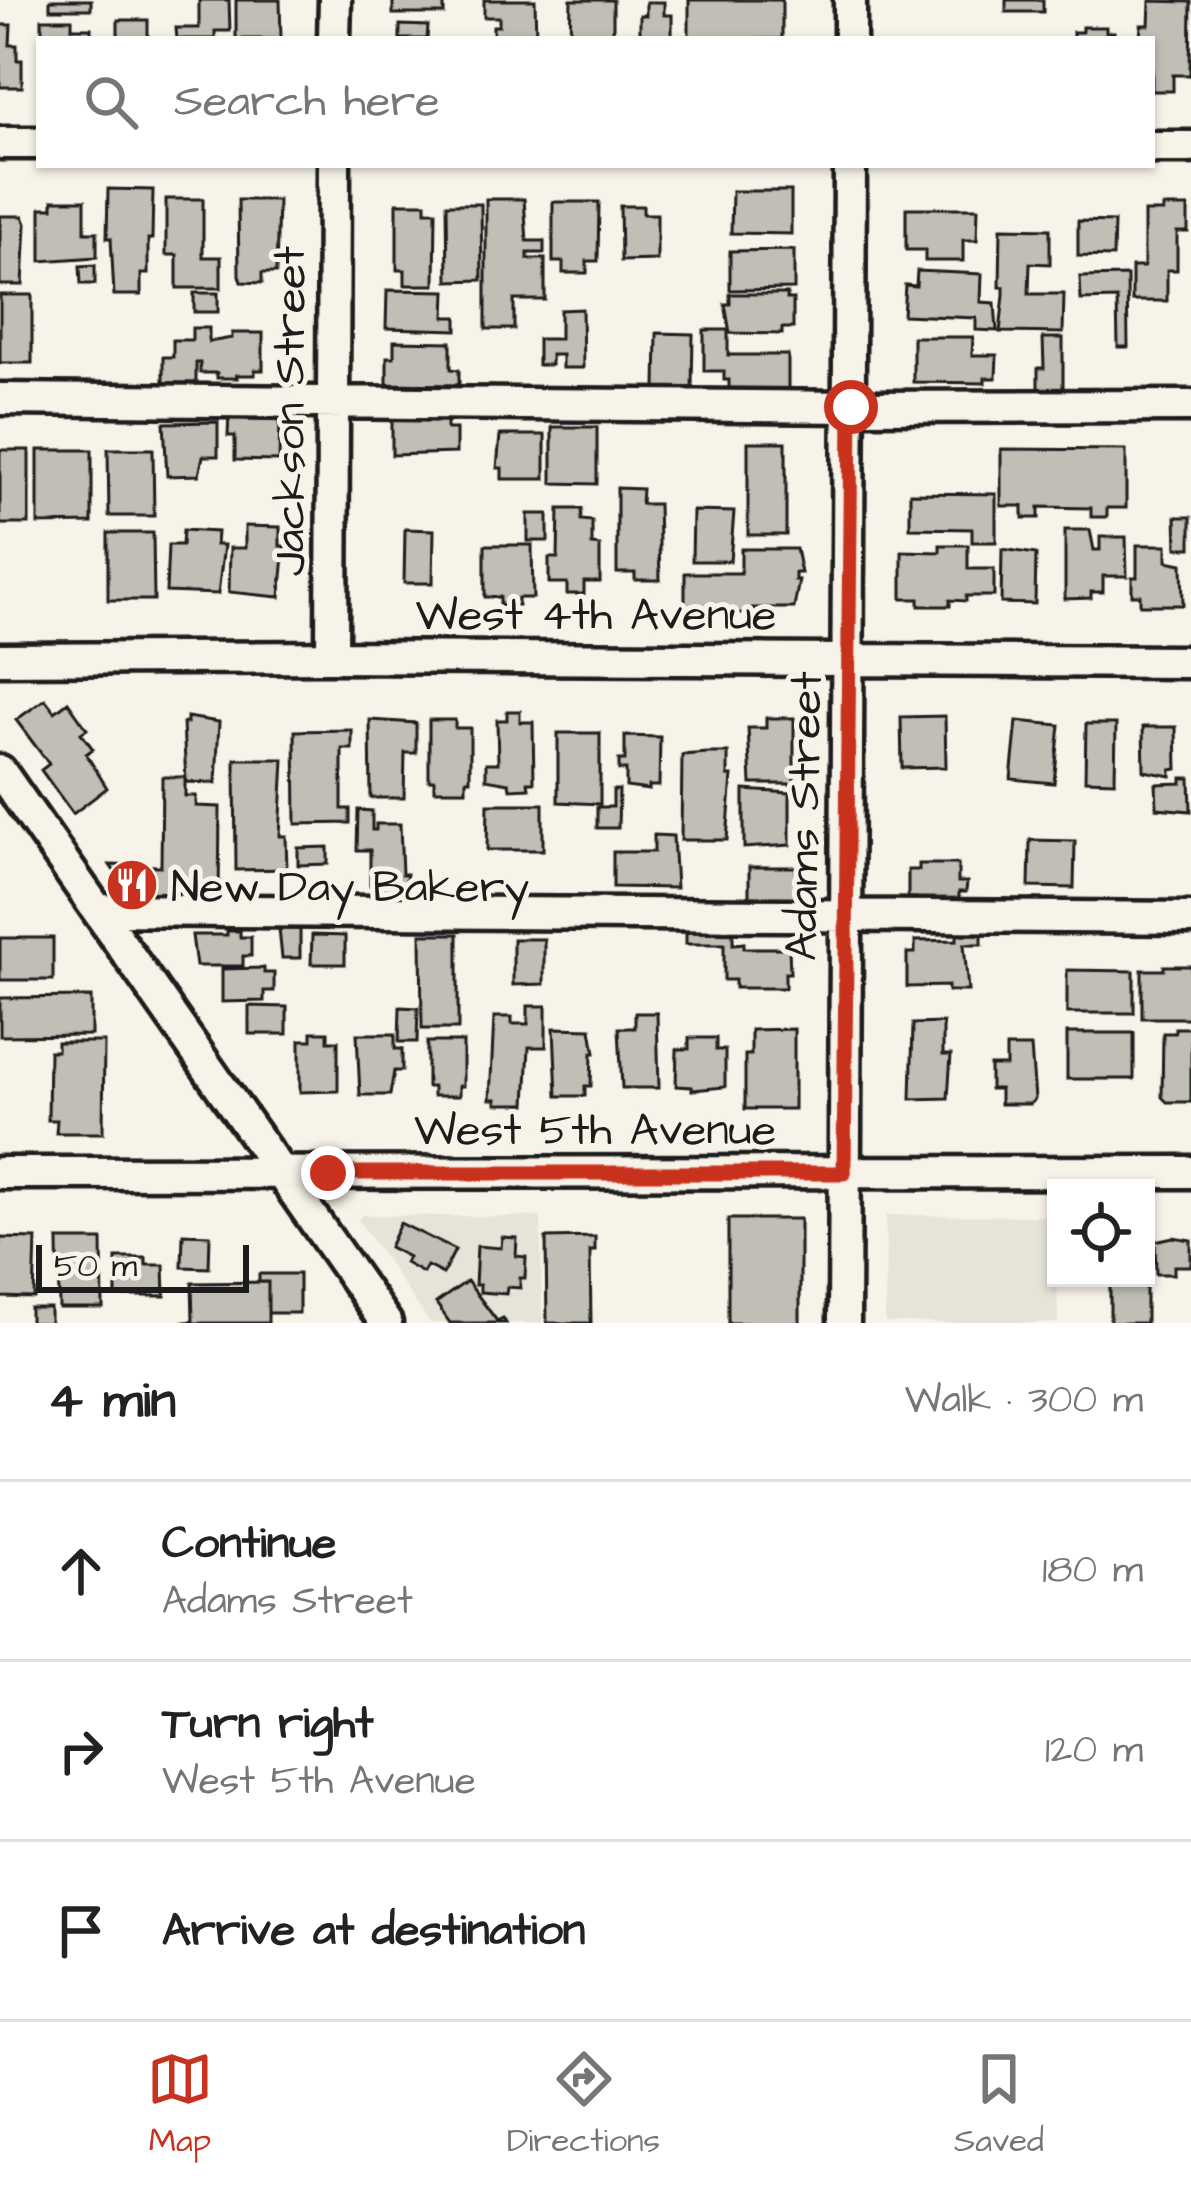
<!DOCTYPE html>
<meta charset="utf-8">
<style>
:root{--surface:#fff;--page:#f6f6f6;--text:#222;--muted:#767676;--line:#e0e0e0;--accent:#c8321e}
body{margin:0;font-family:"Architects Daughter",sans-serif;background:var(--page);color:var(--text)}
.controls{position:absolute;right:36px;bottom:36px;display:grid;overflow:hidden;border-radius:0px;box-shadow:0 3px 9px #0004}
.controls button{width:108px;height:108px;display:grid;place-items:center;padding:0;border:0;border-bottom:3px solid var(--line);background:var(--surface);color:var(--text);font:60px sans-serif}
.scale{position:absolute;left:36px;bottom:30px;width:213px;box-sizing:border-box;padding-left:12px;border:6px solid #1c1c1c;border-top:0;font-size:33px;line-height:42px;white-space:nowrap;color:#1c1c1c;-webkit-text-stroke:9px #f7f3e8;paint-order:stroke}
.stop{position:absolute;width:36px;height:36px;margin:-27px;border:9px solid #c8321e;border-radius:50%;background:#fff}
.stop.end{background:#c8321e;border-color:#fff;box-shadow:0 3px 12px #0008}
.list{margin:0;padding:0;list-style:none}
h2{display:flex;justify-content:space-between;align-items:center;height:156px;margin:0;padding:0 48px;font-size:51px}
h2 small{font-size:39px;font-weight:400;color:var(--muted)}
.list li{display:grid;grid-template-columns:78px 1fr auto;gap:36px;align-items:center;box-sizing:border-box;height:180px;padding:0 48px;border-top:3px solid var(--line)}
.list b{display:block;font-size:45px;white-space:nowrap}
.list p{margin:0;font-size:39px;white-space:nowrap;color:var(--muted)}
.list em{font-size:39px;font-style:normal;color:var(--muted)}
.icon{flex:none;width:66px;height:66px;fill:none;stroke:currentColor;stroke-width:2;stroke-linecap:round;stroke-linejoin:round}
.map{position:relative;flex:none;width:1191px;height:1323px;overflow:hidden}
.search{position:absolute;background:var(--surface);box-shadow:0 3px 9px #0004;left:36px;right:36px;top:36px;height:132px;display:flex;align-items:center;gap:30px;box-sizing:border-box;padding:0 42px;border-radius:0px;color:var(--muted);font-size:45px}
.sheet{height:696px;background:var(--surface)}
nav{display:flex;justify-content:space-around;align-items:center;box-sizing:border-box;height:168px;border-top:3px solid var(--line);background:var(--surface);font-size:33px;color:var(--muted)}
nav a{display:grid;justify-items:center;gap:6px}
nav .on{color:var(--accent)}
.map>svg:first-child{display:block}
</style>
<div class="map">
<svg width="1191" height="1323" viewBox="0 0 1191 1323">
<rect width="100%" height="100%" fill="#f7f3e8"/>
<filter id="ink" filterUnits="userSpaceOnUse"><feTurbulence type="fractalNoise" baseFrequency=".00833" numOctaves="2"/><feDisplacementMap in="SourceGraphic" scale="24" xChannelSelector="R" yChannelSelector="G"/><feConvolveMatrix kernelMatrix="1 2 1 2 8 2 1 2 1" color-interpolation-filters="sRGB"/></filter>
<g filter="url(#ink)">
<path fill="#e6e3d9" d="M362,1215L541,1217L542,1323H430L358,1220Z
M886,1215L1056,1216L1058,1323H885Z"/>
<path fill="#c0beb5" stroke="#1c1c1c" stroke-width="3" d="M50,0H91V9H50Z
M199,0H229L230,31H215V39H177L176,28H199Z
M236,0H280L281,39H236Z
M393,0H444V14H393Z
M484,0H535L536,39H493V26H499V17H484Z
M571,0H613V39H570Z
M689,0H782V39H689Z
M1006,0H1043V12H1006Z
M1150,1L1191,2L1190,75H1173V91H1152V39H1140L1141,25H1149Z
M646,2H664V15H672V39H640V15H646Z
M42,19H72V28H91V39H42Z
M118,20H148V39H118Z
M0,25H11L10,45H17V60H22V87H0Z
M400,25L428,26L427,39H400Z
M1082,27H1106V32H1114V39H1073V32H1082Z
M108,189L153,190L152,239H148V274H141V295H114L111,238H107Z
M732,191H791V234L731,233Z
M166,199H203V257H221V288H177V255H166Z
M486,199H524L527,241H544V253H528V259H545V300H514V329H486Z
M53,200H85V232H97V257L41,261V208H53Z
M238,200H278L276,273H262V283L241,282L239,275Z
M553,202H599L598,261H587V273H563V262H553Z
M397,203H426V211H436L435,285H405V270H397Z
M447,204H481L482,280L448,281Z
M620,206H643V214H657V260L621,261Z
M1163,207H1188V232H1177V270H1167V301H1132V267H1144V212H1163Z
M906,208H978L977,240H963V261H925V250H906Z
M0,216H23L26,224L23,285H0Z
M1078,221L1114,222L1113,257L1078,256Z
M1001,228L1050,229V264L1030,263L1029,294H1064L1063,333L1000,332L1004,295V287H1000Z
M794,250V289L730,290V251Z
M95,265V284H81L80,266Z
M917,271L982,274L981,302L995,303L997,331L976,330V318L903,315L905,285L916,286Z
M1127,276L1128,347H1118L1117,299L1081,300L1080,277Z
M387,290L446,291L445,317H457V330L386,328Z
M194,293H218V312H194Z
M730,294H787V299H793V328H782V334L730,333L725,304H730Z
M0,295H32V363H0Z
M582,309L583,368H562V355H551V365H538V339H560V310Z
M192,328H209V342L232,338V333H263V370H255V375H236L237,378H217V373H200V363H196V392H163V357H173V340H192Z
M704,330H728V355H788V395H729V380H724V371H704Z
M657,333L693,334L692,389L656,388Z
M913,337H973L972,355H997L996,378H985V383L913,382Z
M1043,338H1063V394H1038V368H1044Z
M394,341L451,342V369L459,370V385L387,384V357H394Z
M229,413L280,414L279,461L235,460V436H228Z
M392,417L447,418V429H456V453L392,455Z
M218,422V456H203L199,475L167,476L164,423Z
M552,427H597V484L552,483Z
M500,435H545V479H502V468H497Z
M748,442H786V535H748Z
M108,449H153L154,516H109Z
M1001,449L1126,450V508H1107V517H1091V508L1039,507V518H1023V506H1001Z
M0,450H29V524H0Z
M38,450H92V523L38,524Z
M617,488L642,489L641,504H658L660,580H635V573H617Z
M910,493L996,494V542H972V529L910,528Z
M559,509H582L581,520L592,521V545L600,546V582H584V594H567V583H549V558H558Z
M693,511L734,512L730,561H692Z
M528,514H548V541H528Z
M1176,517H1191V548H1177Z
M245,526L280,527V546H285L280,597L229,592L230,548H245Z
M405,529L434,530L433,583H404Z
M183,530L217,532L216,545H224L218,594L166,592L168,545H182Z
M1065,530H1090L1094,550H1100V537H1126L1127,576H1103V592H1091V598L1065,599Z
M108,533H153L154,600H108Z
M485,545H532L533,598H518V605L500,606V597H485Z
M940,545H968V569H994V596H966V601L950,600V606H919V599H902V551L940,552Z
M1137,545H1167V561L1182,564L1183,605H1140V595H1132V577H1137Z
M741,549H796L801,573H795V580H799L794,608H753L755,614L685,610V573H741Z
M1002,549L1036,554L1035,604L1001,603Z
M45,699L55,712L68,702L87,729L81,733L93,749L86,754L107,788L73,814L41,770L49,764L16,720Z
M507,711H520V722H533L534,782H528L529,788L510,789L509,783L486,779V763H498L497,720H507Z
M945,716L946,767L902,768L901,717Z
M187,717L219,722L216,783L186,782L183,723H187Z
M766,718H794V784H751L748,728H766Z
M370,720L416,723V753H405L404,798H371Z
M429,720H455V728H470V780H466V790H434V780H429Z
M1017,721L1060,725L1054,783L1011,779Z
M1086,724H1116L1115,781L1085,780Z
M1143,727H1176L1177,769L1171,770V776L1144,771Z
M352,730V749H342V809H350V823L296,824L295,731Z
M558,733H600V804L558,802Z
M625,736L660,737L659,786H649V790L626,787V770H619V760H625Z
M708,753H728V776H732L727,840H681L682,755Z
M235,759H284L280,836H286L287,869L236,870Z
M162,777H185V796H196V806L220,807L219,899L133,898L110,865L161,866Z
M1182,778H1190L1191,811L1157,808L1156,784L1182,783Z
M613,790H619L618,828H597V807H613Z
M744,790L790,793V845L744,848Z
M488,804H543V850H487Z
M358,810L372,811V830H376V824H400L402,874H407L402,902H374V885H370V850H357Z
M654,835L673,836L676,888L613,887V852H654Z
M1030,840L1075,841L1074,888L1029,887Z
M328,847V864L298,865V848Z
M919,864H958V882H967L966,892H959V903H916V898H908V870H919Z
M749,867H796V902H749Z
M719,925L720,930H733V944L744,943V948H789L790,973H785V988H735V980H724V944H686V926Z
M957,925H982V944H964L968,991H948V986L907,987V953H915V941L957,940Z
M279,929H300V958H282Z
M227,931H240V937H251V956H243V966H196L192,935H227Z
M421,934H458V1029H422Z
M312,935L345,936V964H311Z
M0,938H53V980H0Z
M513,939H544V984L513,985Z
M1164,966H1191V1018H1142V970H1164Z
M264,968V973H274V991H264V1001L222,1002V969Z
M1067,970L1134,971V1013H1067Z
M91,997V1035L0,1036V998Z
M249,1006L287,1007V1034H249Z
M528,1006H546V1047H529L526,1104H496V1099H490L494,1017H512V1024H528Z
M400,1007L418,1008L417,1042H399Z
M635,1013H657L659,1088H622L619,1028H635Z
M943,1023V1055H951L948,1098L911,1099L913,1024Z
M554,1028L591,1029L595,1053H592L591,1086H585V1096H557Z
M1175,1028H1189L1191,1032V1102H1167L1162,1097L1163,1033H1175Z
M794,1029V1109H745V1055H751V1030Z
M312,1032H328V1041H338V1091L300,1092V1040H312Z
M1067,1033H1134V1079H1067Z
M357,1034H395V1049H402V1071H394L390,1095H360Z
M689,1038H716V1050H725V1087L692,1090V1087L676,1086L677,1049H689Z
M57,1042H104L103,1133H56L57,1120H48L49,1051H57Z
M427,1042H463V1086H459V1096H433V1087H427Z
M1006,1047H1031L1035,1099L1030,1104H1000V1089H990V1066H1006Z
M1146,1212V1323H1110V1278H1146Z
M728,1219H800V1323H728Z
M400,1223L455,1250L443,1274L427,1266L423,1273L405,1263L408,1257L389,1247Z
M183,1234L210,1235L209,1268L182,1267Z
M502,1237L517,1238L516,1256L526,1257L525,1278H520V1288L507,1287L506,1294L480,1292V1285H475L477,1246L501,1248Z
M595,1237V1251H590L591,1323H547L546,1238Z
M1173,1237L1191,1240V1266H1174V1274H1156L1155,1241Z
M0,1238L36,1239L34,1298L0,1297Z
M58,1240H102L103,1308H59Z
M116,1258H146V1265H164L165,1296H116Z
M259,1274H299V1313H268V1282H259Z
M467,1281L497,1321L503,1318L506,1323H450L436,1303Z
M268,1282V1323H178L193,1321L192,1283Z
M30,1308H50V1323H30Z"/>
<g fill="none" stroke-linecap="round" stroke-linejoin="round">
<g stroke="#1c1c1c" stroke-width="39">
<path id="minor" d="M850,0V39
M334,39L335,0
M0,143H39
M1152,147H1191
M0,399L851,407L1191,406
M332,657L334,165
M0,659L332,657L1191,662
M0,771L386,1323
M99,910L1191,918
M0,1173L1191,1172
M844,1323L850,165"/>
</g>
<use href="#minor" stroke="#f7f3e8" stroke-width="30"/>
</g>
</g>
<g fill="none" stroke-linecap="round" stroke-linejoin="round" filter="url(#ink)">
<path stroke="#c8321e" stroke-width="15" d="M328,1173H844L851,407"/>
</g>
<defs>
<g id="restaurant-disc" transform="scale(2.7)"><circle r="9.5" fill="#c8321e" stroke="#f7f3e8"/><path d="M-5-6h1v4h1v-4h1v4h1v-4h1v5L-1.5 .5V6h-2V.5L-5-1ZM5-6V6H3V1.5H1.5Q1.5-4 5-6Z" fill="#fff"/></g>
</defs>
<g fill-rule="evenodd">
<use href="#restaurant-disc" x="132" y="885"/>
</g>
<g text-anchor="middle" stroke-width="10" stroke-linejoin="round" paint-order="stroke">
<g font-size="45" fill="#1c1c1c" stroke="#f7f3e8">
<text transform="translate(288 411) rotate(-90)" y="16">Jackson Street</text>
<text x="596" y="629">West 4th Avenue</text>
<text transform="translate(802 816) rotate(-89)" y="16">Adams Street</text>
<text x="595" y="1144">West 5th Avenue</text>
</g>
<g font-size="45" fill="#1c1c1c" stroke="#f7f3e8" text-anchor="start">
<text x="171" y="901">New Day Bakery</text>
</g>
</g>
</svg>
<div class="controls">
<button><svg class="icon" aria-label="locate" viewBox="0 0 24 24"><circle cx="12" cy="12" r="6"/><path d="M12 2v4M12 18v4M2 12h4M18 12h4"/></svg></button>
</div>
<div class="scale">50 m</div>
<div class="stop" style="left:851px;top:407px"></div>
<div class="stop end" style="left:328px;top:1173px"></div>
<div class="search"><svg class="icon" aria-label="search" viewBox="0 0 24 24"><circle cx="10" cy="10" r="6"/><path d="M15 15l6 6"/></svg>Search here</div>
</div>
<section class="sheet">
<h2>4 min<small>Walk · 300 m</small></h2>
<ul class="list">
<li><svg class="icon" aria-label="ahead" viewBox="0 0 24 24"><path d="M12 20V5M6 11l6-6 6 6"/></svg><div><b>Continue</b><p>Adams Street</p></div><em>180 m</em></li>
<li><svg class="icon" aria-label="right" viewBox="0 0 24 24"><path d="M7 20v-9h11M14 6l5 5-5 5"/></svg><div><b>Turn right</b><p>West 5th Avenue</p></div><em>120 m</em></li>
<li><svg class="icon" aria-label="arrive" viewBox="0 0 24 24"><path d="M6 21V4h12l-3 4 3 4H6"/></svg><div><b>Arrive at destination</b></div></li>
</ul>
</section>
<nav>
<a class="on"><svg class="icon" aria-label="map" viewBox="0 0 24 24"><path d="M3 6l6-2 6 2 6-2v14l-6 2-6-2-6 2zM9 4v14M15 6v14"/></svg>Map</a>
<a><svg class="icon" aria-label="directions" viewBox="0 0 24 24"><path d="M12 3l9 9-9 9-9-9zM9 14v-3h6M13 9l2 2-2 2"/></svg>Directions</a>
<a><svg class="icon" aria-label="saved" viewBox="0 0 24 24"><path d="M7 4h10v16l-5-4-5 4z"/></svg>Saved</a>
</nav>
